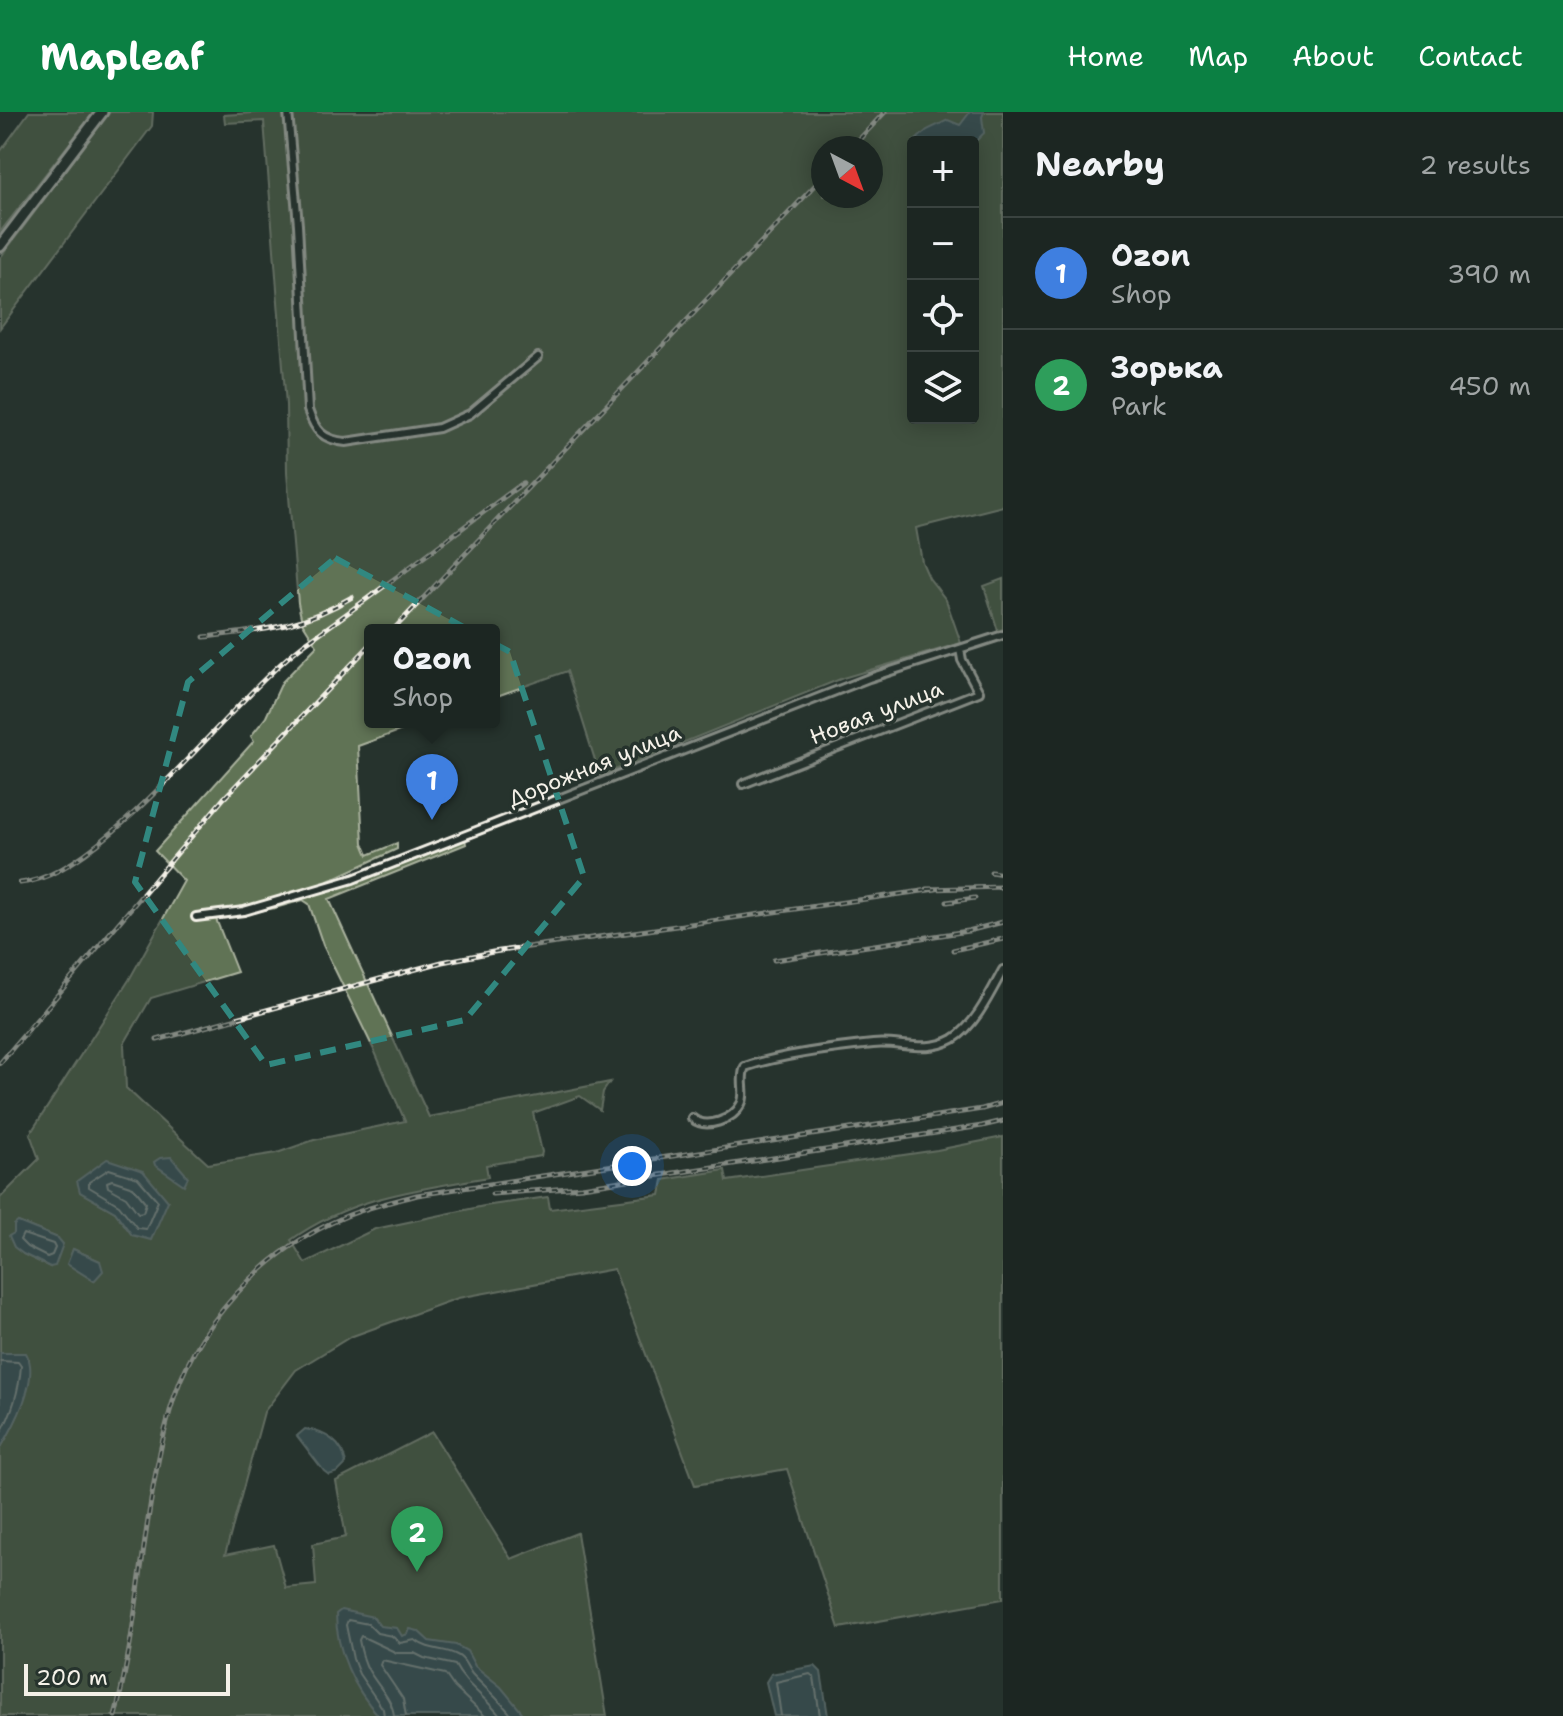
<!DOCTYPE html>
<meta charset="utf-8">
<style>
:root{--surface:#1c2622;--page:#29322f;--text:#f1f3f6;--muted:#a0a5a5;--line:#3a4340;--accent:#0b8043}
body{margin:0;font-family:"Shantell Sans",sans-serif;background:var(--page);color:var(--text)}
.controls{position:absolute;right:24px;top:24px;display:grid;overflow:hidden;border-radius:8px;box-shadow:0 4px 20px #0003}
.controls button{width:72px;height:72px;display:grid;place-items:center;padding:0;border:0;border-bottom:2px solid var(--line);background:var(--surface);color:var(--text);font:40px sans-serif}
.compass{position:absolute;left:811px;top:24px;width:72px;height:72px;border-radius:50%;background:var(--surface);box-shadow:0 4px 20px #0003;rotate:139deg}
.scale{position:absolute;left:24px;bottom:20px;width:206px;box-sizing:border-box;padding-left:8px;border:4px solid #f4f1e8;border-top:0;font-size:22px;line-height:28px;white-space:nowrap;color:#f4f1e8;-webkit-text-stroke:6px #26332d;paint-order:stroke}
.you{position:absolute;left:632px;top:1054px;width:28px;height:28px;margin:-20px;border:6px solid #fff;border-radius:50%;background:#1a73e8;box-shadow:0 0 0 12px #1a73e833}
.badge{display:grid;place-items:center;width:52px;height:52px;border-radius:50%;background:var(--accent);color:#fff;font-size:26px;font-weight:700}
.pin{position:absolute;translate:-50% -66px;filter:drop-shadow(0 2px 4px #0008)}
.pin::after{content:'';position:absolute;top:42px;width:28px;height:24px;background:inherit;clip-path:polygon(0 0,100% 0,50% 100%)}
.popup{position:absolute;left:364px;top:512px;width:136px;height:104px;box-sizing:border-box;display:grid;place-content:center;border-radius:8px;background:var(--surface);filter:drop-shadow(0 2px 6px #0005);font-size:26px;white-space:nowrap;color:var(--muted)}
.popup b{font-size:30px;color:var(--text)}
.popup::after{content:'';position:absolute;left:50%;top:100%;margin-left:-16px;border:16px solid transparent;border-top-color:var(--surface)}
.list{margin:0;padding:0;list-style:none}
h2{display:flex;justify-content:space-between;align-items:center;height:104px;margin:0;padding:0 32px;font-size:34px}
h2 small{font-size:26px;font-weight:400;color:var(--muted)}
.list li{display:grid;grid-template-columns:52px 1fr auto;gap:24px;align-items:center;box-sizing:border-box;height:112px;padding:0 32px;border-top:2px solid var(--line)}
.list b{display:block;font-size:30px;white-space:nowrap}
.list p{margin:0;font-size:26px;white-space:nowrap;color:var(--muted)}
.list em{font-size:26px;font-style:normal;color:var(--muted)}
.icon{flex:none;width:44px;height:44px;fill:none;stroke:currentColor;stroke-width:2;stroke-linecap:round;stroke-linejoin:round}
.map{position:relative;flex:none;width:1003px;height:1604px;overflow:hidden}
header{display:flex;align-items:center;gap:48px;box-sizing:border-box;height:112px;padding:0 40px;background:var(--accent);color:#fff}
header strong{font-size:38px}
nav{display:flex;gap:44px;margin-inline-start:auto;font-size:28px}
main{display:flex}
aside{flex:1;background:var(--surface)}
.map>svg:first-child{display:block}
</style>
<header>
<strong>Mapleaf</strong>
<nav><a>Home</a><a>Map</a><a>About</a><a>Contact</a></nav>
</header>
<main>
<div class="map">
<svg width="1003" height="1604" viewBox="0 0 1003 1604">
<rect width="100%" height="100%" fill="#26332d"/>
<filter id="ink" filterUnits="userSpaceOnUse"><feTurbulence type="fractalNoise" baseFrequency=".0125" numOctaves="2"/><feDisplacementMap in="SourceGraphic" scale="16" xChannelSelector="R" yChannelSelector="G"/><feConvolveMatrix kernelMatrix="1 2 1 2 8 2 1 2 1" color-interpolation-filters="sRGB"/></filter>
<g filter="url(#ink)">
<path fill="#607355" stroke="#aab29e" stroke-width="2" fill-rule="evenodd" d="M29,0H94L0,120V40Z
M110,0H153L152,14L0,216V146Z
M267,0H1003V394L916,416L922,450L929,466L946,488L961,531L843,566L600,664L567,559L494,585V518H370V610H424L358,634L363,731L368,743L397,731V737L328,769L327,776L465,726L466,732L329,787L429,1005L610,970L603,980L600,998L580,984L533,1001L542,1040L541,1044L486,1053L488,1065C416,1078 353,1084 291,1128L305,1151L375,1117L484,1094L548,1085L550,1097L660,1083L663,1068L725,1058L727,1069L937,1038L1003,1025V1487L839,1516L787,1357L695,1373L614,1157L458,1186L350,1225L296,1258L264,1300L225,1443L274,1433L286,1476L316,1473L313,1432L346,1425L336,1369L432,1320L511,1447L577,1421L607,1604H0V1337C20,1304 27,1286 29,1247L0,1241V1086L39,1047L30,1022L129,868L184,769L155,739L254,629L251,624L266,605L282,570L317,534L302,510L298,491L287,361L286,293L264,9L225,11L224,3ZM913,30H973V306H913ZM823,36H871V84H823ZM303,788L309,792L323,833L375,940L405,1009L314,1028L277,1041L208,1052L126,976L124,932L151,886L237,860L216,807L275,796ZM80,1080L168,1089L133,1123L115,1100ZM18,1110L58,1126L50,1155L23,1142L14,1121ZM73,1137L100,1149L94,1169L68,1152Z
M1003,467V517L998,519L984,474Z"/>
<path fill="#49656e" stroke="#8d9d9f" stroke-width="2" d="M970,0H984L982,5L984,21L973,32L916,28L927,18L948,8L960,13Z
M171,1045L188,1065L184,1073L155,1053L154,1050L160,1046Z
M107,1047L143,1059L168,1089L151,1128L132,1123L115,1100L80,1080L77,1069Z
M18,1110L58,1126L63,1132L55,1154L50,1155L23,1142L14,1135L9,1124L14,1121V1113Z
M73,1137L100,1149L103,1159L94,1169L67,1152Z
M0,1241H26C41,1266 13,1316 0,1337Z
M305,1317C325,1320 343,1330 346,1352L338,1360L329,1363L324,1359L297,1324Z
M341,1498L373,1505L380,1514L397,1516L402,1524L408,1522L410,1517L418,1519L429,1529L456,1533L467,1539L475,1554L501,1575L525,1604H379C354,1577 336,1539 336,1502Z
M815,1554L821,1560L828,1604H774L766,1570L771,1562Z"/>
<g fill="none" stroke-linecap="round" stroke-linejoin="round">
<path stroke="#b0b9b7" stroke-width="2" d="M109,1057L138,1066L158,1089L146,1117L137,1116L119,1093L89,1075V1070Z
M112,1068L133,1075L146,1091L143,1100L138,1101L126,1085L108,1075L107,1070Z
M23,1122L53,1132L55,1136L52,1143L47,1145L27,1135L20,1128Z
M0,1249L18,1250L21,1254C19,1279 13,1300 0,1322
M384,1604L383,1597L359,1562L353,1547L346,1513L348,1508L368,1512L377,1521L392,1524L400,1531L415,1528C431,1540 442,1535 457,1543C466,1547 466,1555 472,1562C486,1577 500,1588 512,1604
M394,1604C393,1588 377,1573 369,1559C363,1549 361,1539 359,1528L361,1524L397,1541H414L424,1546L455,1553C465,1573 486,1585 500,1604
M406,1604L403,1587L380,1553L382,1548L445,1562L454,1575L485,1604
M781,1604L776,1570L810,1562L814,1565L820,1604"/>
<g stroke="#f4f1e8" stroke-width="12">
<path id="minor" d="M288,0L298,113L308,298C315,319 323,328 346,330L439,316L470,302L538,245
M743,672L979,580L962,548L960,537
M196,805L244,799L353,767L869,566L1003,523
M692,1006C706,1018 733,1008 741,992C747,981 739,967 745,955C782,942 834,936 873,932C900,929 926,942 953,927C975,914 991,880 1003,858"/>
</g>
<g stroke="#f4f1e8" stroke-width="15">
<path id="secondary" d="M0,134L102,0"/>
</g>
<use href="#minor" stroke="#26332d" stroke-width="6"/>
<use href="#secondary" stroke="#26332d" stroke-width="9"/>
<g stroke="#f4f1e8" stroke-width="5">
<path id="rail" d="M851,36L885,0
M393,518L823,65
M204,525C264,518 300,516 352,485
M991,760L1003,762
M20,771C104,765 233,583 307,530C378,480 451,424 523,371
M927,777L1003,775
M947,790L975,786
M953,838L1003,827
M774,848L968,819L1003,810
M157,928L442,850L493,840L936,777
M0,951L224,686L370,533
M492,1082L582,1075L982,1014L1003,1009
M115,1604C141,1504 142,1399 170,1299C193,1215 261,1141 342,1106C366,1095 392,1090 417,1083L982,997L1003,991"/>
</g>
<use href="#rail" stroke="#26332d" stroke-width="2" stroke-dasharray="6" stroke-linecap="butt"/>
</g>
</g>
<path d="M0 0H1003V1604H0ZM335,446L510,540L584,765L465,908L266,953L135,770L188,570Z" fill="#26332d" fill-opacity=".55" fill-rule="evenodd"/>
<path fill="none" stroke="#318880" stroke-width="6" stroke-dasharray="16 10" stroke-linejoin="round" d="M335,446L510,540L584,765L465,908L266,953L135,770L188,570Z"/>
<g text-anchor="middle" stroke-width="7" stroke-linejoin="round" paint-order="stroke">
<g font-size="22" fill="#f4f1e8" stroke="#26332d">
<text transform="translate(876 600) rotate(-21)" y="8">Новая улица</text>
<text transform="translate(594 653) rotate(-22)" y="8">Дорожная улица</text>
</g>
</g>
</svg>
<div class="controls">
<button>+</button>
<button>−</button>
<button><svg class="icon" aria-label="locate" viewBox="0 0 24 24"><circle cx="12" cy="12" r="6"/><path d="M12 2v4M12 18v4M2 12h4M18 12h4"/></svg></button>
<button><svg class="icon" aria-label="layers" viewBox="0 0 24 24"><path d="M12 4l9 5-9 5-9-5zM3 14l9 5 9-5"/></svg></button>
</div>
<svg class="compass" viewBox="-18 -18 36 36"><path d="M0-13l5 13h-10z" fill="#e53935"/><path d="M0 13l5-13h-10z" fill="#a0a5a5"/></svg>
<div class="scale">200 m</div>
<div class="you"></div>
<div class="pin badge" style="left:432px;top:708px;background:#3f7fe0">1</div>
<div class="popup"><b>Ozon</b>Shop</div>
<div class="pin badge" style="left:417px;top:1460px;background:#2e9e5b">2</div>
</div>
<aside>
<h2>Nearby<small>2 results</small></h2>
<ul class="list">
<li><span class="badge" style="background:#3f7fe0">1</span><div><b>Ozon</b><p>Shop</p></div><em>390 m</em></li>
<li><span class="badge" style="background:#2e9e5b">2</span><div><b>Зорька</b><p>Park</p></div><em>450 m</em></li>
</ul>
</aside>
</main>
